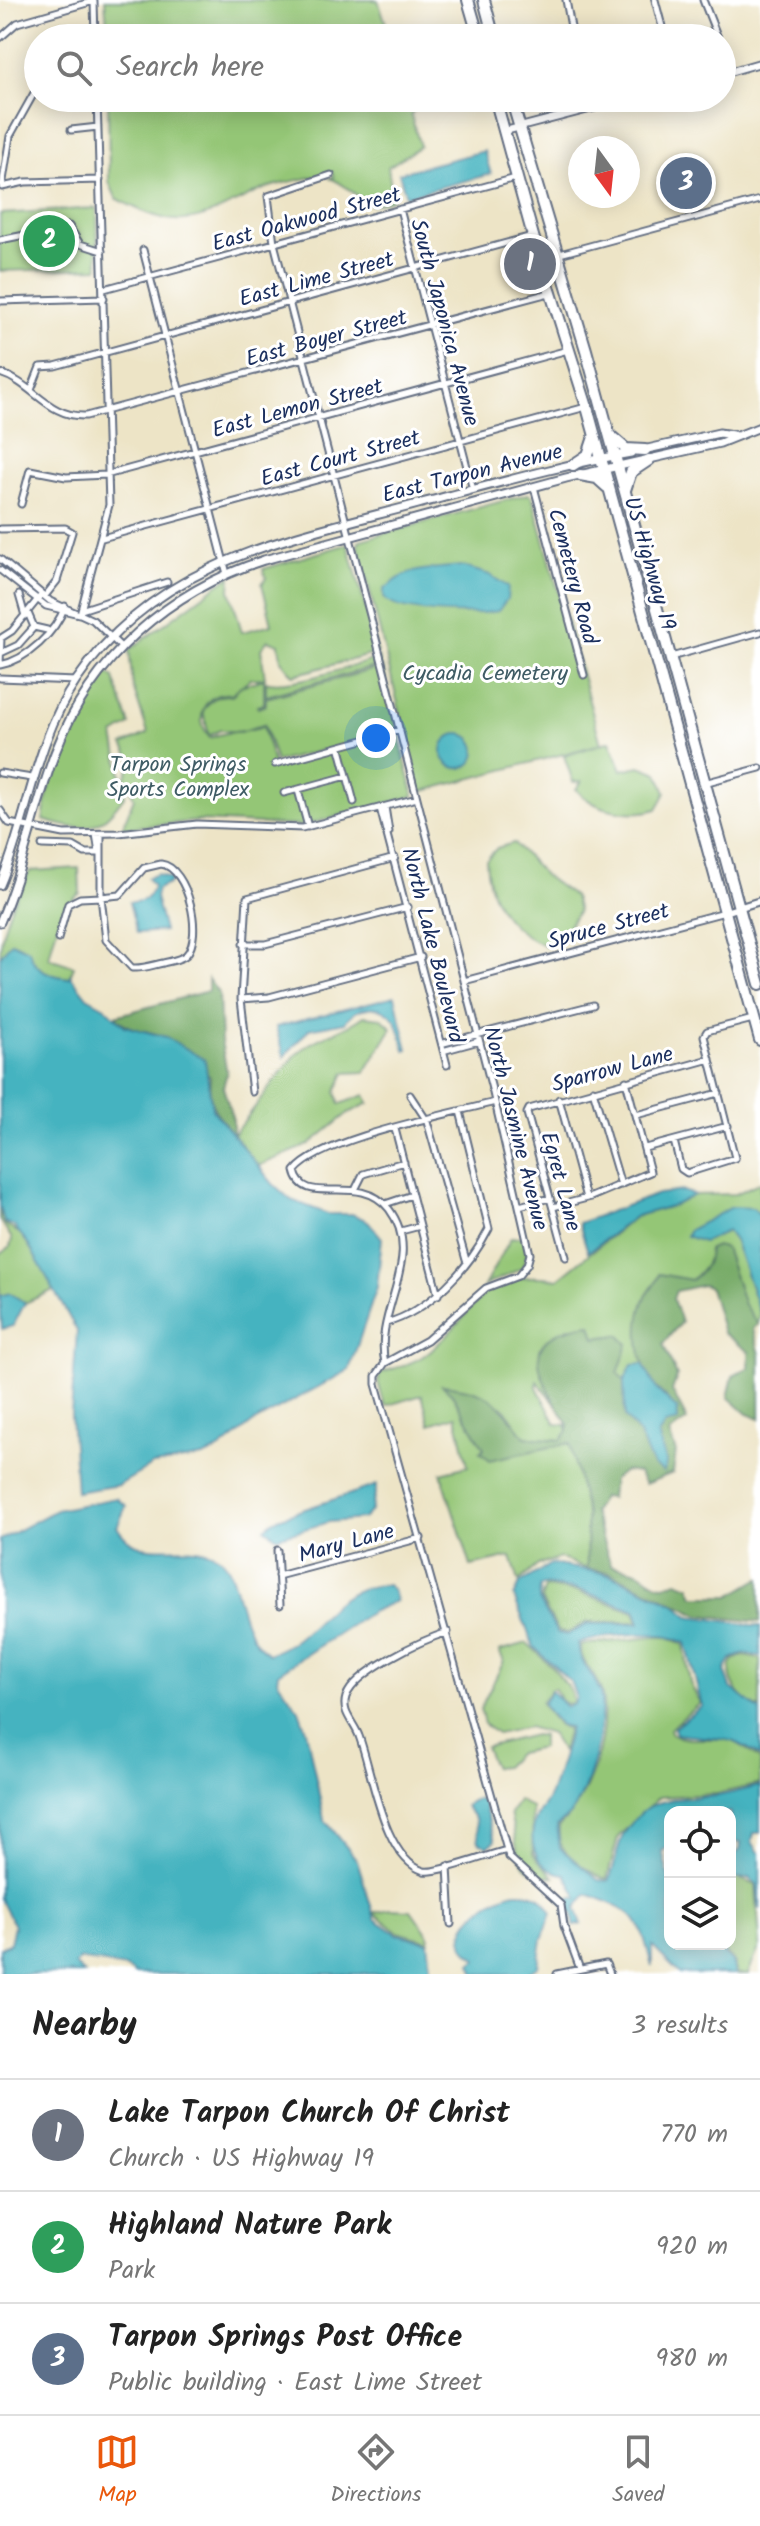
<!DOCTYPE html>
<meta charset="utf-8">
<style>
:root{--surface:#fff;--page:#f6f6f6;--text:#222;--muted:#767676;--line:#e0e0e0;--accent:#ea580c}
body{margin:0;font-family:Kalam,sans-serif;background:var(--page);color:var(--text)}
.controls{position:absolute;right:24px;bottom:24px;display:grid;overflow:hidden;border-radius:16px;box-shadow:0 4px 20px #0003}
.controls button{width:72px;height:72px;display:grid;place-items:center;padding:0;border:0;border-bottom:2px solid var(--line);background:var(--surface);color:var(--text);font:40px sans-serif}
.compass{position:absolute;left:568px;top:136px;width:72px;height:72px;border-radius:50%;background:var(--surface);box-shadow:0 4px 20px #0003;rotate:165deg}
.you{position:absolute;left:376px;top:738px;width:28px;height:28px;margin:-20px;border:6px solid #fff;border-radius:50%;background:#1a73e8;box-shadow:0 0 0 12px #1a73e833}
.badge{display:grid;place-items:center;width:52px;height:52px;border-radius:50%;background:var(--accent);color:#fff;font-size:26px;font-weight:700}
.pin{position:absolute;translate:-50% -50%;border:4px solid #fff;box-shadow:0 2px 8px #0006}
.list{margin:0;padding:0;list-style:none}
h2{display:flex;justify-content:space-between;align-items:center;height:104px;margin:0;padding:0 32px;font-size:34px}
h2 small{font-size:26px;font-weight:400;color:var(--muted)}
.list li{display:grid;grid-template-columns:52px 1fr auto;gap:24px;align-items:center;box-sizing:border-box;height:112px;padding:0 32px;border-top:2px solid var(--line)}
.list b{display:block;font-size:30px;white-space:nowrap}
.list p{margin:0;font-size:26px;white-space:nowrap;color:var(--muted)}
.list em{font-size:26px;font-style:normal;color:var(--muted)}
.icon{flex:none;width:44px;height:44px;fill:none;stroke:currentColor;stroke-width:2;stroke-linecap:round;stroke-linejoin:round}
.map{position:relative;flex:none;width:760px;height:1974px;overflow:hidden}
.search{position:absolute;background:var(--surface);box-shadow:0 4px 20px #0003;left:24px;right:24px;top:24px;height:88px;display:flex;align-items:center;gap:20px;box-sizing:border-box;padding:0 28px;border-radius:44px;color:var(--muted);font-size:30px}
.sheet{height:440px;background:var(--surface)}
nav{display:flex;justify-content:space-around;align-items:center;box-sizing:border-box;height:112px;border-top:2px solid var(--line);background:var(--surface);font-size:22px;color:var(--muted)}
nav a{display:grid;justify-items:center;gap:4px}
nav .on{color:var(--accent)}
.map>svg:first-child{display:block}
</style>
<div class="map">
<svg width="760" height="1974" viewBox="0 0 760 1974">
<rect width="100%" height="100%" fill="#fff"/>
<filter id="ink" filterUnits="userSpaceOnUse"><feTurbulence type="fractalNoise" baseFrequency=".0125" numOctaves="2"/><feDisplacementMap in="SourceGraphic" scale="16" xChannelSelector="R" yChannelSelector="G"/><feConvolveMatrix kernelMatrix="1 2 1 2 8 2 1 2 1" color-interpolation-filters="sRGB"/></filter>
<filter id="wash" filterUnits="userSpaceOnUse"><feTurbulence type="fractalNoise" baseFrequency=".006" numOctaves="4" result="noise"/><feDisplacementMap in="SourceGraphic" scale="32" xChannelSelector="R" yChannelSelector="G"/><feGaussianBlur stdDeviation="1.8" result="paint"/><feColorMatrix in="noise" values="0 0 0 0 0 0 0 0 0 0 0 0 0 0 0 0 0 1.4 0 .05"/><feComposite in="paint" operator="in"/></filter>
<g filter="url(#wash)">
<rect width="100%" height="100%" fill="#ede4c6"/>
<path fill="#94c676" stroke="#587a6a" stroke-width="2" d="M105,0H378L391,38H108Z
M108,98H413L417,106L411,115L420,146L388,167L393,199L371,205C357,198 344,182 329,178L334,177L332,172C308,180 279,181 255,193C194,223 180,233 116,198L109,182Z
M97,208L98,268L0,271V214Z
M528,494L532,496L601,744L420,792L358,544L360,540Z
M348,544L378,653L293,675L281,660L279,644L268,640L261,649L265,678L250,679L231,694C204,691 193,719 210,738C225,730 242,734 263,726L274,767L398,733L414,796L302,826L200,821L122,828L134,798L125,779L132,760L123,745L148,733L133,687L129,650L231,575L230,590L242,632L272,624L262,584L266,578L263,569Z
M379,658L381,665L266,696V681C285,689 356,665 379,658Z
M383,667L398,731L276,762L264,724L240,732L220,730L209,736L203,711C210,700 218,693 232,696L240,686L264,679V704L257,706L258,708L266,705V698Z
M107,673L114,678L130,725L114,735L125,795C100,831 85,833 43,820C49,768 75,715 107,673Z
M610,741L622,770L640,766L658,773L666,793L657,809C631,817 594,811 576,789L582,781L573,782L564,756Z
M514,843L544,875L574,897L578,911L560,939L546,946C508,930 488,901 486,860L497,848Z
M79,868L80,893C59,910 55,932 49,958L74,966L69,978C51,976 33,970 28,950L12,942L0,957C0,926 14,897 30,871Z
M364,1016L381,1018L392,1028L365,1072L345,1073L336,1092L340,1104L365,1095L369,1103L347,1114L309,1145L258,1166L233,1134C257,1108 274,1077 299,1052C316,1036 345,1031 364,1016Z
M760,1182V1215L753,1208L703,1242L727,1231L735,1242L760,1313L758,1324L744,1305L725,1248L709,1249L708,1264L691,1280L659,1275C656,1286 646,1292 644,1302C637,1324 640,1345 645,1368L643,1365L632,1366L624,1381L618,1373L628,1344L619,1335L595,1338L591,1325C572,1324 551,1333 540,1348L545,1381L559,1408L537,1381V1387L556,1424L566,1425L568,1431L561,1440L525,1437L503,1407L452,1394L484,1448L481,1451L570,1443L586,1513L587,1569L560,1558L538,1565L519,1581L511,1557L471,1566L441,1473L468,1466L456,1416L430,1424L422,1395L385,1406L378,1382L380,1373C395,1368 413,1364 426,1354C477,1316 479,1265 558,1279L636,1216L675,1205L694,1195L736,1194Z
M0,1206L5,1224L22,1235L56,1289L25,1303L10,1293L0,1296V1254L10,1247L12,1239L0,1220Z
M524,1236L527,1254L522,1268L484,1286L511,1238Z
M545,1587L579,1592L635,1612L638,1622H588L568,1633L558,1631L541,1600Z
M653,1637H669L684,1645L690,1683L700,1703L670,1729L672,1734C688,1742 704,1738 721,1739C736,1739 749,1751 760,1760V1784L717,1794L659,1797L618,1837L607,1879C594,1877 570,1858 562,1847C558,1842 559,1833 559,1826C589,1799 609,1736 602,1695C599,1675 580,1665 580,1645Z
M527,1643C540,1654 575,1687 573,1703L566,1704L560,1700L555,1689H551L541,1703L558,1726L568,1728L562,1752L551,1734L528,1727L497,1734L484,1724L480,1709L504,1661L499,1651Z
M743,1656L760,1659V1709C742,1701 723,1680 733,1660Z
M534,1735L542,1736V1748L518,1753L504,1767L494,1768L485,1747Z
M518,1800L532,1808L533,1854L554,1877C512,1874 519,1847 510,1814Z
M738,1878L756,1885L760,1946L748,1974H737L733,1961L719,1944H730V1881Z
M391,1909L411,1910L430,1937L429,1941L398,1932L375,1914V1912Z"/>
<path fill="#77ab67" stroke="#496d62" stroke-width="2" d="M208,979L219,994L221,1041L227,1073L223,1087L233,1120V1134C216,1114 207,1104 210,1077C196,1065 182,1047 167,1038C148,1028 134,1035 115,1016L208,991Z
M716,1246L725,1248L744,1305L758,1324L753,1329L760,1355V1419L747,1414L728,1397L733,1376L749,1368V1352L723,1333L710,1288L703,1285L676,1291L673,1299L681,1322L663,1344L677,1376L672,1391L687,1420L669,1433L676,1452L673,1473L645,1484L638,1473L625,1471L613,1479L611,1498L602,1497L593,1512L611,1565C619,1567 629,1568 637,1571C653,1580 658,1591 677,1581L690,1586L694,1596H730L760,1578V1622L700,1615L609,1572L587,1569L586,1513L570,1443L490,1460L480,1452L484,1448L452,1394L442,1385C489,1389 498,1401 525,1437L561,1440L568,1431V1424C554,1399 515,1349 560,1332C571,1329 580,1324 591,1324L595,1338L619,1335L628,1344L618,1373L624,1381L625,1417L666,1463L658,1435L665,1424L666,1397C639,1377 633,1332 644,1301C647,1292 656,1286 659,1274L691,1280C704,1271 708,1264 709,1249Z"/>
<path fill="#45b3c0" stroke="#30718f" stroke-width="2" fill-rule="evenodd" d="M484,151L491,174L406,196L399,173Z
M461,566L490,575L508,587L507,599L498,611C477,616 395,614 384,598V590C408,566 430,570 461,566Z
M442 751a17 17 0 1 1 34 0a17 17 0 1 1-34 0Z
M157,874L171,879L170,883L157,889L155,897L164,931L137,933L129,902C142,902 149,900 153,886L147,878Z
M11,942L29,950C33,970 51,976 69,978L70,975L87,997L105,1007L125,1026L166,1037L205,1060L212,1109L273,1184L291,1200L328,1214H352L368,1221L382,1238L377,1287L349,1370L254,1422L219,1450L203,1457L153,1465L119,1485L76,1492L71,1415L77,1331L27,1242L14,1226L4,1222L0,1206V957Z
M395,996L408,1049L405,1050C402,1041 400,1027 394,1019C382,1001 356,1006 345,1022L309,1029L284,1057L276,1027Z
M683,1191L694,1195L675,1205L636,1216L588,1252L579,1223L658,1194Z
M732,1207L753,1208L760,1215V1313L735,1242L727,1231L703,1242L686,1236L689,1230Z
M10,1293L25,1303L13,1326L2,1329L0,1296Z
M643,1364L657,1390L677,1409L678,1421L665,1424L658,1435L666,1463L664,1472L653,1466L639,1434L625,1417L624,1381L632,1365Z
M377,1485L371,1511L363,1519L329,1522L277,1537L265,1528L278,1518Z
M116,1498L126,1506L117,1527C140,1566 184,1536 218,1556C241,1570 234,1630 268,1654C319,1638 326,1586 387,1585L393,1590L396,1601L371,1612L278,1673L277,1680L299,1710L306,1730L324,1819L357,1860L375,1919L397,1934L428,1942L432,1974H134L125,1968L80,1959L75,1965L84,1974H0V1948L10,1943L14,1926L0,1898V1540L56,1510Z
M551,1564L609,1574L675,1604L689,1616L760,1626V1656L742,1654L731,1659L725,1671L731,1688L760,1711V1757C731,1733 712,1740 676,1734L674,1728L702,1706L686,1643C656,1628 610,1635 578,1643C578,1664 595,1674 600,1693C606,1723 590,1782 575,1808C571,1815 563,1820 557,1826L560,1848L598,1880L608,1881C617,1867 615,1848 624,1834C649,1793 676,1800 717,1796C731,1794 746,1789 760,1786V1833H754L752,1842L760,1854V1910L757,1884L749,1878L730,1879V1859L740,1850L741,1843L730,1841V1812H670V1846L662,1851L670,1883V1944H717L732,1962L735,1974H680L652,1946V1967C639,1914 638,1913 587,1894L576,1908L582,1924L574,1926L573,1913L565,1910L569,1905L563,1903L572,1897L578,1898L565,1874C539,1871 527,1847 535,1822C537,1813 546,1804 550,1794C558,1772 565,1750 570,1727L559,1725L543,1704L551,1691L566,1707L574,1704L576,1697L570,1681L534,1647L514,1597L520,1583ZM545,1585L580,1590L636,1610L640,1623L588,1624L568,1635L557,1633L539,1600L540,1587Z
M477,1799L483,1801L495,1841L488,1847L479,1842L475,1818L465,1806Z
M516,1892C535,1891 543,1897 552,1913L542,1939L538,1967L526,1974H475L471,1964L477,1959C474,1955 466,1952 464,1946C455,1920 496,1895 516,1892Z"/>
</g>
<g filter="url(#ink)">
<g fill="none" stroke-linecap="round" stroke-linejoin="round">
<g stroke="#646e82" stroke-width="9">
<path id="minor" d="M566,0L573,38
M655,0L665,38
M703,0L718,38
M0,38L17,23L94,1L95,38
M722,48L729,72
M97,98L109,505L80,614L93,620L121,647
M71,130L98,127
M331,175L268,196L274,243L493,1093L530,1254L527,1265L518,1276L486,1288L427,1340L385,1363L376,1376V1384L509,1857L561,1905L564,1926L580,1969
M2,187L10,136L38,86
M2,187L25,182L100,180
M400,209L473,490
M0,240L69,226L80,244L102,251
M143,250L227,574
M556,255L760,200
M104,289L516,178
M0,301L104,298
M0,373C33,383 48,418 86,416L549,293
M31,390L40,367L55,366L532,236
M534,487L584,675
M21,504L30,470L66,477L106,475L568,350
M0,529L65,528L72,532L57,581L45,596
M102,538L586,407
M0,559L50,601L79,614
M0,570L46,606L79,614
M42,594L12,631L1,638L0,665C27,660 56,632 65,606
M19,595L25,616
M81,610L167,582
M28,613L34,627L47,630
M1,653L18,645L34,627
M671,657L760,632
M0,678L76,681
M340,749L354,802
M275,764L400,730
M0,773L32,778
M704,783L760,768
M298,790L308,827
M284,793L347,776
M385,807L389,832
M380,808L447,1065
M0,810L9,823L64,834L119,833L197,824L302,828L417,798
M96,834L99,853
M42,845L73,846L85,853H99
M161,864C188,867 204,937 186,955C180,960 170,961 163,963C153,965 143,969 132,968L106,940L101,897L120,895L144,868Z
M58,939L68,904L80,898L101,897V834
M243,944H265L408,907
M464,981L725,912
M241,999L269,997L421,957
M444,1043L593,1005
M446,1050L479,1041
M593,1090L621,1185
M252,1092L241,999L247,898L395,858
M410,1095L427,1121L466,1260
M559,1099L586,1198
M636,1115L719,1093
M395,1129L438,1295
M674,1141L681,1169L687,1173L735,1158L704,1036L707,1031L753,1019
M645,1148L728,1126
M356,1188L363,1174L404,1162
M385,1204L412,1195
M519,1206L550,1198
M553,1207L591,1197L650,1172L626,1081
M401,1231L420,1226
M566,1257L527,1113L529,1109L710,1059
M386,1323C428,1312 470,1267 489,1229L460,1111
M385,1363C373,1311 426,1258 389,1209C359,1170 303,1210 295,1171C321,1138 451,1114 495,1102
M277,1550L280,1605
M278,1576L421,1538
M448,1632C422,1640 355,1671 346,1697C341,1713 354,1722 359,1736C372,1770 383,1859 424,1871C438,1874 490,1854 507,1850
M448,1866L451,1924
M557,1974L606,1964L610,1974"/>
</g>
<g stroke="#646e82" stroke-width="10">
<path id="tertiary" d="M722,74L760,63
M505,131L631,98
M725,912L760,901"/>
</g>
<g stroke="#646e82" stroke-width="11">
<path id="secondary" d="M643,450L719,433L733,435
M0,885C29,817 34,743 76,681C158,560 287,539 418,504C488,486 559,465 631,453
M0,922C24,867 34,808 55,753C91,658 169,591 264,560L566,478L720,443L760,427"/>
</g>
<g stroke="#646e82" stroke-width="14">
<path id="trunk" d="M468,0L479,38
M484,0L494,38
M495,98L533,236L587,407L760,1040
M511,98L586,350L760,984
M612,437L626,449L645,450
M573,465L588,455L594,437
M580,475L597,478L607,487
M625,490L631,472L649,460"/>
</g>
<use href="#minor" stroke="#fff" stroke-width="5"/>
<use href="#tertiary" stroke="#fff" stroke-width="6"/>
<use href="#secondary" stroke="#fff" stroke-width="7"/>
<use href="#trunk" stroke="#fff" stroke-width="10"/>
</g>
</g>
<g text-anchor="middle" stroke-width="6" stroke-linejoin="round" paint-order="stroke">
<g font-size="22" fill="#1b2f5e" stroke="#fff">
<text transform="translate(306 218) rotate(-15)" y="8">East Oakwood Street</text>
<text transform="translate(316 278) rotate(-15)" y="8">East Lime Street</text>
<text transform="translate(446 322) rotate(75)" y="8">South Japonica Avenue</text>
<text transform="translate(326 337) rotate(-15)" y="8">East Boyer Street</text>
<text transform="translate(297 407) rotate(-15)" y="8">East Lemon Street</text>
<text transform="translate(340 457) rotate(-15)" y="8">East Court Street</text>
<text transform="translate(472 472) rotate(-14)" y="8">East Tarpon Avenue</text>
<text transform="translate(651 563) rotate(74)" y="8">US Highway 19</text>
<text transform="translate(574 576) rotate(75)" y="8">Cemetery Road</text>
<text transform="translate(608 925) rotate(-15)" y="8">Spruce Street</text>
<text transform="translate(434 945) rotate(76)" y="8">North Lake Boulevard</text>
<text transform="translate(612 1068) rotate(-15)" y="8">Sparrow Lane</text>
<text transform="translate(517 1128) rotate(76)" y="8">North Jasmine Avenue</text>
<text transform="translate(562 1181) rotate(75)" y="8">Egret Lane</text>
<text transform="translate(346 1542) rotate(-15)" y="8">Mary Lane</text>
</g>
<g font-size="22" fill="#3f5c65" stroke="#fff">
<text x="485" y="680">Cycadia Cemetery</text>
<text x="178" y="771">Tarpon Springs<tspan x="178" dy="25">Sports Complex</tspan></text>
</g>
</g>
</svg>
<div class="controls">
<button><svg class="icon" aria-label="locate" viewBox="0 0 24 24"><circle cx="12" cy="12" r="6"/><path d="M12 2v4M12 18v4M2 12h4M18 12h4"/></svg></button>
<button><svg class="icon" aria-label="layers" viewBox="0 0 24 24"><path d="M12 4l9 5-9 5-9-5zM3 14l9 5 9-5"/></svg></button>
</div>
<svg class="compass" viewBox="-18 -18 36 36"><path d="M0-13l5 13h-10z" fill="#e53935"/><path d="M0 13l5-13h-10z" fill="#767676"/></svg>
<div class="you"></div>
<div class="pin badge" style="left:530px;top:264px;background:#6b7280">1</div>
<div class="pin badge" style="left:49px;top:241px;background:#2e9e5b">2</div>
<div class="pin badge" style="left:686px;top:183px;background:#5c6f8a">3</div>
<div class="search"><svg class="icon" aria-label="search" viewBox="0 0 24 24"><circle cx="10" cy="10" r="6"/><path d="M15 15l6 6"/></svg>Search here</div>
</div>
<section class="sheet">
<h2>Nearby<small>3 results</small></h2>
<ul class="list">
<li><span class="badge" style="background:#6b7280">1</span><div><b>Lake Tarpon Church Of Christ</b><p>Church · US Highway 19</p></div><em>770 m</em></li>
<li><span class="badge" style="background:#2e9e5b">2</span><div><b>Highland Nature Park</b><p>Park</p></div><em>920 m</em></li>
<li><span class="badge" style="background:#5c6f8a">3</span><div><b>Tarpon Springs Post Office</b><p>Public building · East Lime Street</p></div><em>980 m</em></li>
</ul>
</section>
<nav>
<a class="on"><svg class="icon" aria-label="map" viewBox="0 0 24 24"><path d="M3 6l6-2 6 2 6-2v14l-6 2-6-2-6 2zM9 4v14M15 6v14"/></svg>Map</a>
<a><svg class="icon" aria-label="directions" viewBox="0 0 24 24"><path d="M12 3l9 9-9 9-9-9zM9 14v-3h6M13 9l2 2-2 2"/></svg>Directions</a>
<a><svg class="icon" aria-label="saved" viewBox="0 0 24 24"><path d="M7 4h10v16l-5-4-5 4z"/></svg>Saved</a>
</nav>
